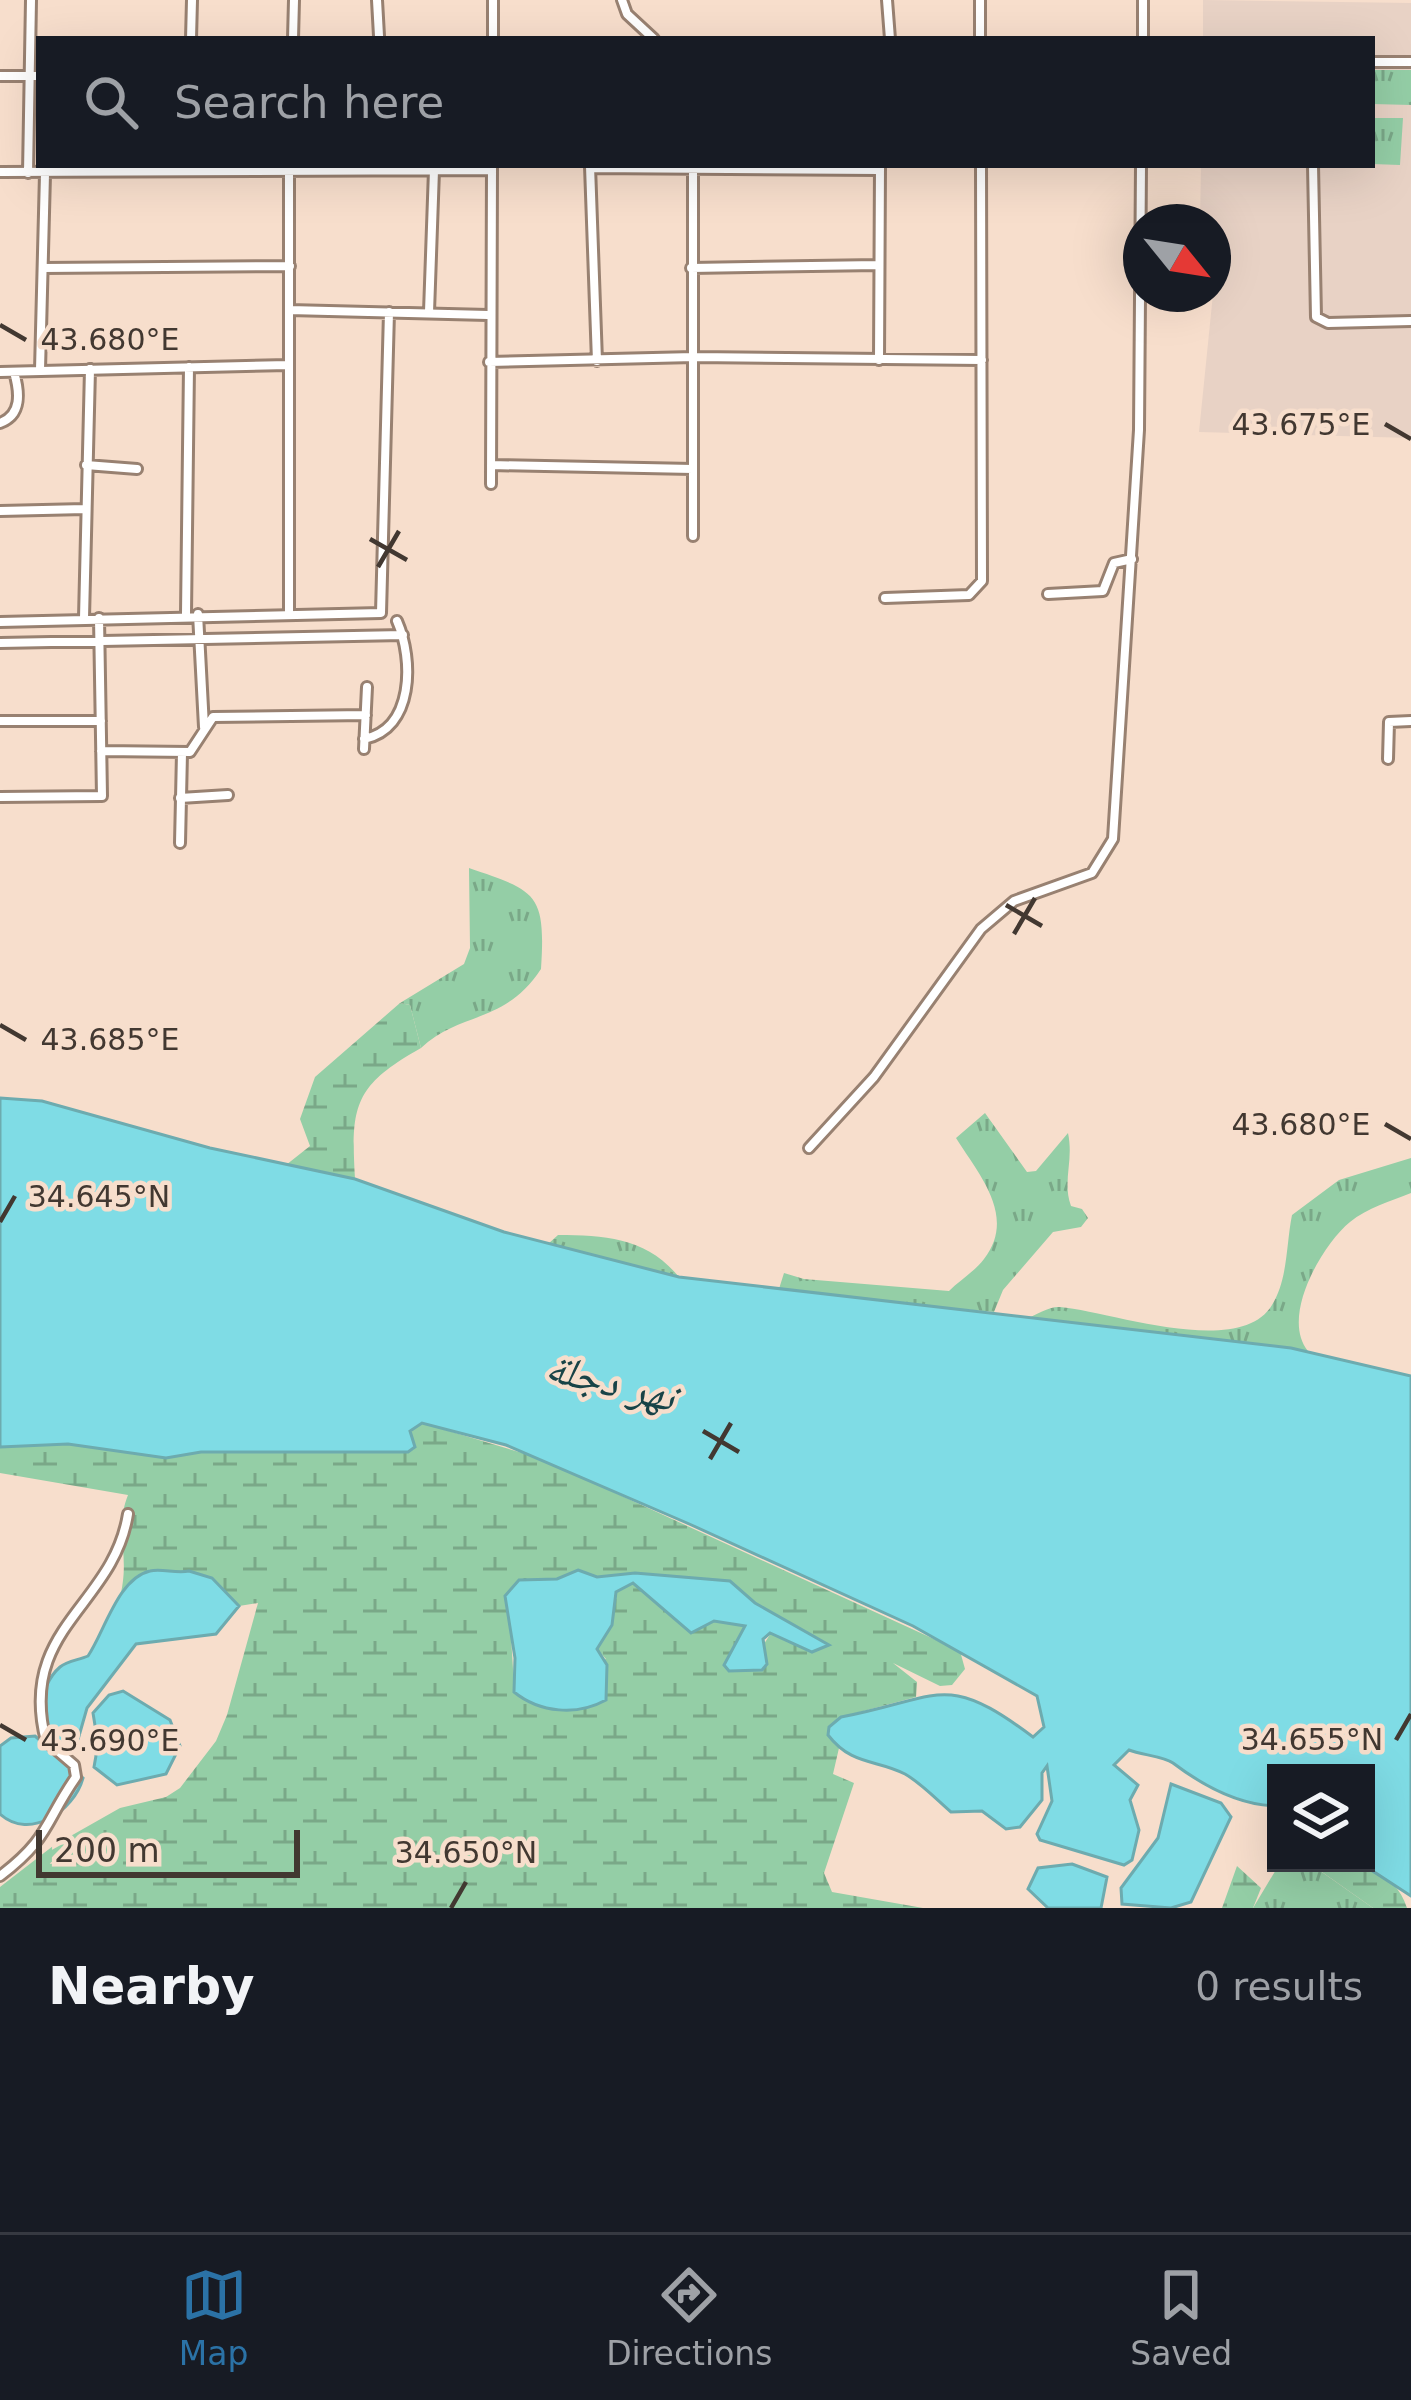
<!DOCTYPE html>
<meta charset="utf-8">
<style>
:root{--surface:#171b24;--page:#242831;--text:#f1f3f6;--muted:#9ea1a6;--line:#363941;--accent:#2b72a6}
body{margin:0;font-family:"DejaVu Sans","Noto Naskh Arabic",sans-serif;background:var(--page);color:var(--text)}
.controls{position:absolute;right:36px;bottom:36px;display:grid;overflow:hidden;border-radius:0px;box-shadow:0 12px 48px #0002}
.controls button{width:108px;height:108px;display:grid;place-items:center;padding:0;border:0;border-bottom:3px solid var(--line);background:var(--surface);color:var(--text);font:60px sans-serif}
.compass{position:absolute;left:1123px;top:204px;width:108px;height:108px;border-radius:50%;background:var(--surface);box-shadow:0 12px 48px #0002;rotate:120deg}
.scale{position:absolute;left:36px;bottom:30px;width:264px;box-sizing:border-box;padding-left:12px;border:6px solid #423831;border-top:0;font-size:33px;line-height:42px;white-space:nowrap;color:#423831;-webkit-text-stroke:9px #f7decc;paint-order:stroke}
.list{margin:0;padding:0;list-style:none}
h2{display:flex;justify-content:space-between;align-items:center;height:156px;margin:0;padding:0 48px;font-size:51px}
h2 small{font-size:39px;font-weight:400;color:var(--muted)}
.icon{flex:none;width:66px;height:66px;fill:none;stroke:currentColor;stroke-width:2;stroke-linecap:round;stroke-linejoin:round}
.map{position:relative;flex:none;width:1411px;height:1908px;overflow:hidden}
.search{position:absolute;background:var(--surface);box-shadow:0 12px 48px #0002;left:36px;right:36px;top:36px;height:132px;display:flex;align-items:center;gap:30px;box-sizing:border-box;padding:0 42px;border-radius:0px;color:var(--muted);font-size:45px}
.sheet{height:324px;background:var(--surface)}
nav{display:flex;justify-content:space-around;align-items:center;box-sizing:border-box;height:168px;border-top:3px solid var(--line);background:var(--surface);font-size:33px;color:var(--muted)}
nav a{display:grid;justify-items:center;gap:6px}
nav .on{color:var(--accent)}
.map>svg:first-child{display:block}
</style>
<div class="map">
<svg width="1411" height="1908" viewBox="0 0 1411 1908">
<defs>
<pattern id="grass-tufts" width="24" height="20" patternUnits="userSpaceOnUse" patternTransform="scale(3)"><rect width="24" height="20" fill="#94cea6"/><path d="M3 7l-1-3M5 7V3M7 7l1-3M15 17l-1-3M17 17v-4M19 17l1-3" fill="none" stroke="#7aa888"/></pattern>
<pattern id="wetland-marsh" width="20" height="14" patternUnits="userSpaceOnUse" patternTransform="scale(3)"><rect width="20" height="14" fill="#94cea6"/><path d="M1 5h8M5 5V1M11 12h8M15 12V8" fill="none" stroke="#7aa888"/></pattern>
</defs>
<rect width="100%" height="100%" fill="#f7decc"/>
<path fill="#e8d2c5" d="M1203,0L1411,3V438L1199,432L1213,294V222H1200L1201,165H1372V39H1203Z"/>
<path fill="url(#grass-tufts)" d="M1372,70H1411V105L1372,104Z
M1372,118H1403L1400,165L1372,164Z
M469,868C536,891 546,892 541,969C504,1025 460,1011 421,1048L410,1005L400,1003L464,964L470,948Z
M985,1113L1027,1172L1036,1171L1068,1133C1074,1161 1062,1181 1071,1206L1082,1209L1088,1218L1081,1227L1053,1232L1003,1290L994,1312L778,1292L784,1273L804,1279L949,1291C960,1280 975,1271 984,1259C1017,1216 979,1175 956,1138Z
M1411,1158V1193C1391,1201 1367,1208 1350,1222C1322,1245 1280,1317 1308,1351L1026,1319C1036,1315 1050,1306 1060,1307C1108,1311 1240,1359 1272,1305C1288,1279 1286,1245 1292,1215L1339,1180Z
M558,1235C606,1235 647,1238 679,1277L548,1244Z
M1280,1863H1309L1373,1908H1253Z"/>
<path fill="url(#wetland-marsh)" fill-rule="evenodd" d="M400,1003L410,1005L421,1048C353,1086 351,1107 355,1179L286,1165L310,1146L300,1119L315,1077Z
M422,1423L539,1458L960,1651L965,1669L952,1685L940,1686L893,1663L917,1682L916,1697L841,1717L829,1727L828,1735L839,1748L833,1774L854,1783L824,1873L832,1892L923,1908H0V1887L53,1846L120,1808L166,1797L180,1788L216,1741L227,1715L258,1603L239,1606L216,1581L189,1571H152L119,1601C132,1555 113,1533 128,1495L0,1473V1447L68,1444L166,1458L201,1452H408L414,1449L410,1431ZM579,1570L597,1577L635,1573L730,1581L755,1603L827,1645L812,1652L771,1633L762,1647L725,1664L745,1626L714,1621L691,1633L633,1583L616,1593L612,1625L597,1649L606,1659L514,1685L509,1605L519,1580L557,1579Z
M1319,1863C1355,1863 1395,1869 1407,1908H1373L1322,1872Z
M1237,1866L1261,1888L1253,1908H1222Z"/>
<path fill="#7fdce5" stroke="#6dabaf" stroke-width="3" d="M0,1098L42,1101L210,1148L355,1179L504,1232L679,1277L1291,1348L1411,1376V1896L1371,1870L1347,1863H1366V1773H1276V1806C1239,1805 1202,1785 1173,1763C1163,1756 1141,1755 1129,1750L1114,1765L1138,1785L1130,1800L1139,1830L1132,1860L1124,1865L1040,1840L1037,1834L1052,1801L1047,1766L1042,1773V1800L1020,1827L1006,1829L982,1811L951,1812C937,1800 921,1783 905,1774C876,1759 852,1766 828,1735L829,1727L841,1717C941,1698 944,1670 1033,1737L1044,1727L1037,1696L913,1626L687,1523L506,1445L422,1423L410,1431L415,1447L408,1452H201L166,1458L68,1444L0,1447Z
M578,1570L597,1577L635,1573L730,1581L755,1603L829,1645L812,1652L770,1633L763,1639L767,1664L762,1670L729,1671L724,1665L745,1626L714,1621L691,1633L633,1583L616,1592L612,1625L597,1649L607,1665L606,1700C577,1716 540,1713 514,1692L515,1658L505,1596L519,1580L557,1579Z
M189,1571L212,1578L239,1606L216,1634L136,1644L87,1708L77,1743L56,1749C35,1729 37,1687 60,1667C67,1661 79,1660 88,1656C104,1633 118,1578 150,1571C162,1568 176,1574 189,1571Z
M123,1691L170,1720L180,1746L166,1774L117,1785L94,1767L98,1744L93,1713L109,1695Z
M35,1736L83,1778C74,1811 30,1841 0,1814V1746L11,1738Z
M1171,1784L1221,1803L1231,1817L1191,1902L1171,1908L1122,1904L1121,1888L1158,1838Z
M1072,1864L1107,1877L1101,1908H1048L1028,1889L1038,1868Z"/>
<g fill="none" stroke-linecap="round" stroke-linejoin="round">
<g stroke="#988171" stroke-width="14">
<path id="minor" d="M377,0L379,36
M622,0L627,14L654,39
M887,0L890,39
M191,39L192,0
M293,39L294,0
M493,39V0
M980,39V0
M1143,39V0
M1372,62H1411
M0,76H39
M289,165V614
M1313,165L1316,317L1328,323L1411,321
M590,166L597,361
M590,168L880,170
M0,172L492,170
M28,173L31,0
M43,268L290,266
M691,268L878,265
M289,310L488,315
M429,312L434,170
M879,360L880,166
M489,362L694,357L982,360
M40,370L45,174
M0,372L288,365
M0,423C22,415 20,393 14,372
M86,465L137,469
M491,465L693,469
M491,484L492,166
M0,511L85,509
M693,536V169
M1048,594L1103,591L1114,563L1132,559
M885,598L969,595L982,581L981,165
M186,614L189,367
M198,614L204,727
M84,618L90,369
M0,622L381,613L389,312
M0,643L403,635
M0,721H101
M364,739C414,729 414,660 397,621
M364,749L367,687
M101,751L190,752L213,717L366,715
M1388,759L1389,722L1411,721
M0,797L102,796L99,618
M180,798L228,795
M180,843L182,753
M809,1148L874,1077L981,929L1014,901L1092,873L1113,839L1139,430L1141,165
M0,1876C50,1838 44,1823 76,1777L74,1765L46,1741C17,1628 113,1607 128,1514"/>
</g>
<use href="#minor" stroke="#fff" stroke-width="8"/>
</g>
<path fill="none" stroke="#423831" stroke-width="4.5" d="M0,325L26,340M1385,424L1411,439M370,539L407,560M378,567L399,531M1006,905L1042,926M1014,934L1035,898M0,1025L26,1040M1385,1124L1411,1139M0,1222L15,1196M703,1431L739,1452M710,1459L731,1423M0,1725L26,1740M1396,1740L1411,1714M451,1908L466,1882"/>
<g text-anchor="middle" stroke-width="9" stroke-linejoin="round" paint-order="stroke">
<g font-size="42" font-style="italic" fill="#184347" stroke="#f7decc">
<text transform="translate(611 1381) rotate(14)" y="15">نهر دجلة</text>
</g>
</g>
<g font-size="30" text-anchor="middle" fill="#423831" stroke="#f7decc" stroke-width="9" stroke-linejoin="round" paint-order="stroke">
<text x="110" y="350">43.680°E</text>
<text x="1301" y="435">43.675°E</text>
<text x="110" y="1050">43.685°E</text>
<text x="1301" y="1135">43.680°E</text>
<text x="99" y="1207">34.645°N</text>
<text x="1312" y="1750">34.655°N</text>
<text x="110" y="1751">43.690°E</text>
<text x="466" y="1863">34.650°N</text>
</g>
</svg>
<div class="controls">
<button><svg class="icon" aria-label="layers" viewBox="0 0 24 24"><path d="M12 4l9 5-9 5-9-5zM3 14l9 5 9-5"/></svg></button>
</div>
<svg class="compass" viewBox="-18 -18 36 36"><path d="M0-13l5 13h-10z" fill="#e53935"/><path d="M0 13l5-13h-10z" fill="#9ea1a6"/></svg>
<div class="scale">200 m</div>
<div class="search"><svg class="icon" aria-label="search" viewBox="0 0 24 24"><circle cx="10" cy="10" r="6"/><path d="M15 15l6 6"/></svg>Search here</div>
</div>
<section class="sheet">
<h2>Nearby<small>0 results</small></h2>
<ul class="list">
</ul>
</section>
<nav>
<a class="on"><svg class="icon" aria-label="map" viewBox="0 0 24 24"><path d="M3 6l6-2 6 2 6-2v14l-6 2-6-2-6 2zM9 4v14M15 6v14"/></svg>Map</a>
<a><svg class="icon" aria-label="directions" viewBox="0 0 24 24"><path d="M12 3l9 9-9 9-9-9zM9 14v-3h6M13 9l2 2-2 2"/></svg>Directions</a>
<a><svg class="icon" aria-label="saved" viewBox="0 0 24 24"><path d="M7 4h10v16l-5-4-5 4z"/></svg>Saved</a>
</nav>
